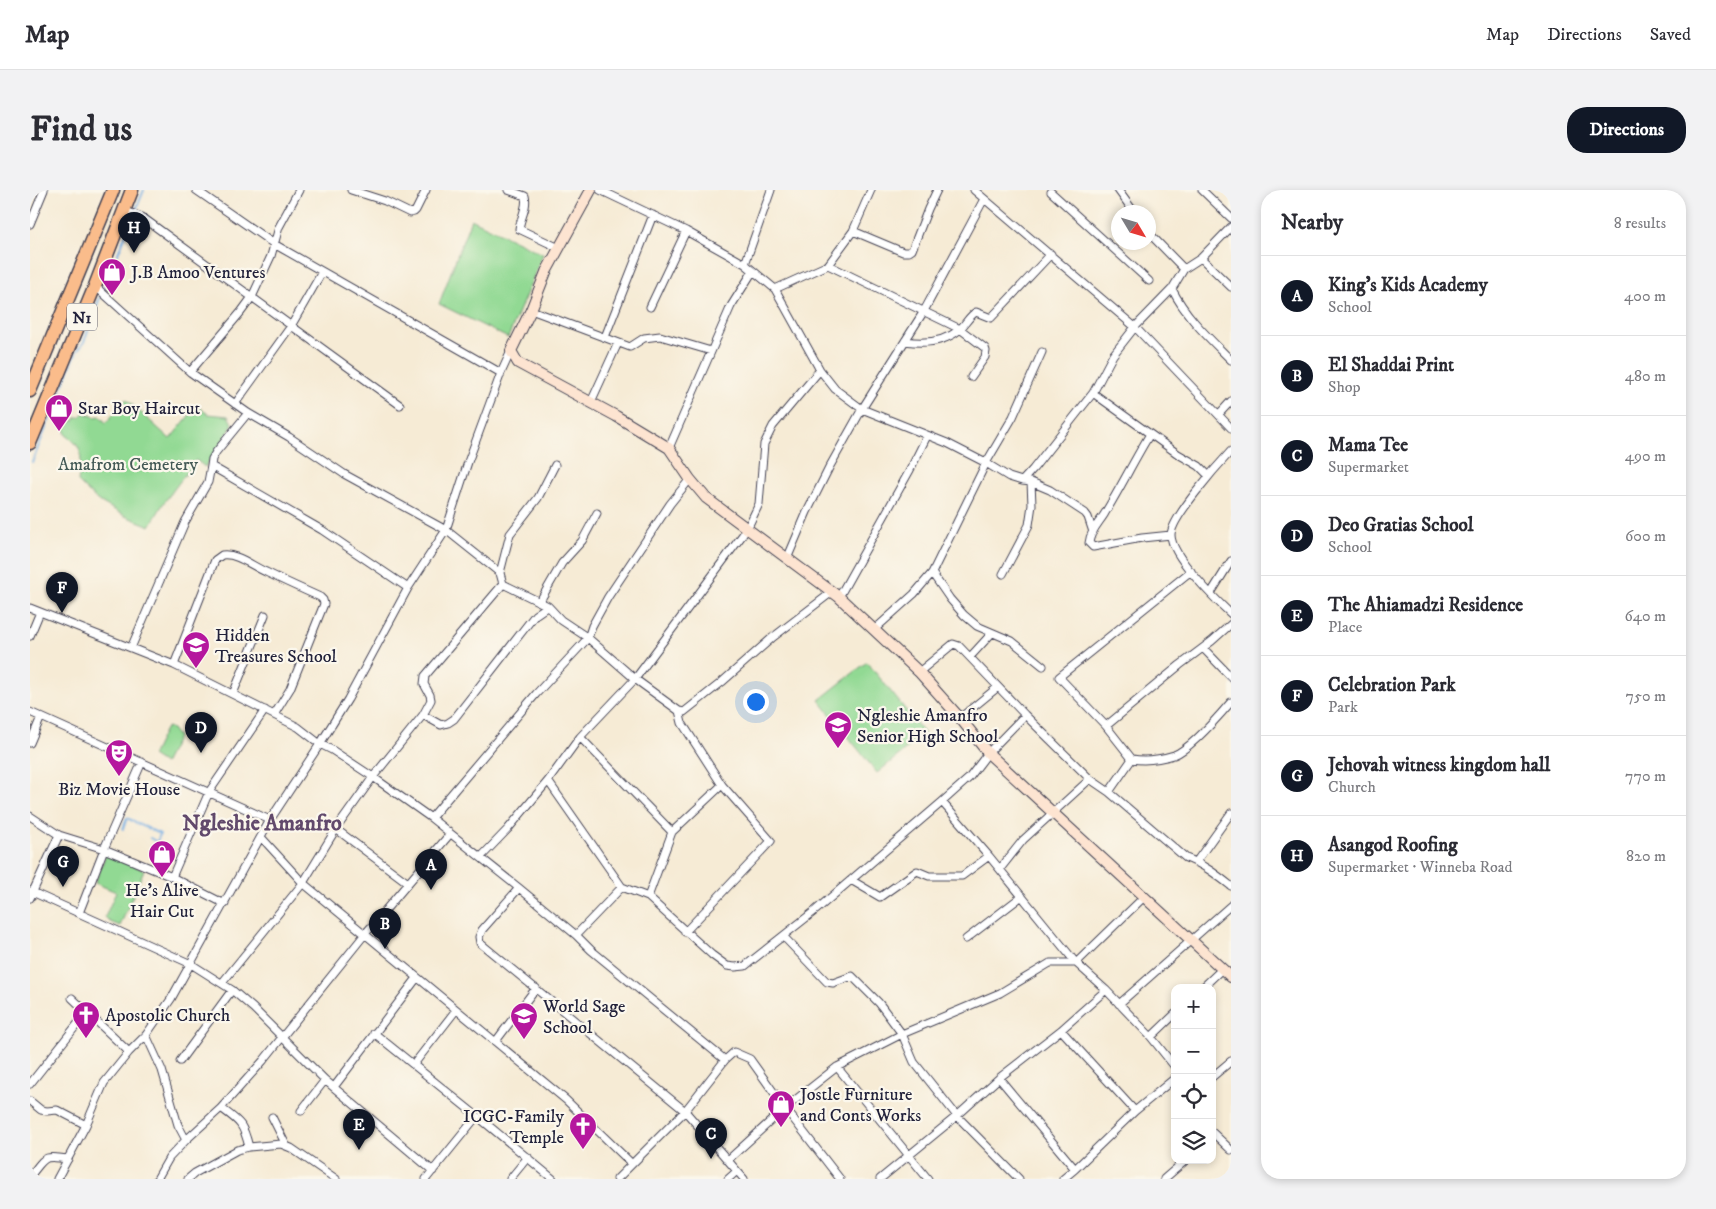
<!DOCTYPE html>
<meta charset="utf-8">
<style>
:root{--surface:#fff;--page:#f2f2f3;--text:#2b2b33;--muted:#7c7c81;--line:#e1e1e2;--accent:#111827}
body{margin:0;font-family:"IM FELL DW Pica",serif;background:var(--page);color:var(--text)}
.controls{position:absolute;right:15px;bottom:15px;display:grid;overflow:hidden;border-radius:10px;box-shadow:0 2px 8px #0003}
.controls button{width:45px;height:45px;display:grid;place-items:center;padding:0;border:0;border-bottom:1px solid var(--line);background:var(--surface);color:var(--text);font:25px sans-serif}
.compass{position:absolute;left:1081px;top:15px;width:45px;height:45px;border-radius:50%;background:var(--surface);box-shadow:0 2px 8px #0003;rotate:128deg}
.you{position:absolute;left:725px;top:511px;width:18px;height:18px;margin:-12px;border:4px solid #fff;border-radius:50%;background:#1a73e8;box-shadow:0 0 0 8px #1a73e833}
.badge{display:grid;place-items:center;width:32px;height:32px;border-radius:50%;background:var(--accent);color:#fff;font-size:16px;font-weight:700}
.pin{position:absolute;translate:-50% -41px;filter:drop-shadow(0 1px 2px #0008)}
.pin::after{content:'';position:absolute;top:26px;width:18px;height:15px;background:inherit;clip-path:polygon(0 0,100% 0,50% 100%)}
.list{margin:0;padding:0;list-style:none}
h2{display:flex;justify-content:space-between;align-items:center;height:65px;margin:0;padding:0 20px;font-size:21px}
h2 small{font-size:16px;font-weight:400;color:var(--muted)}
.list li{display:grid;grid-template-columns:32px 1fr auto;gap:15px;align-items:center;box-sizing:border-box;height:80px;padding:0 20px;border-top:1px solid var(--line)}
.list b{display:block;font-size:19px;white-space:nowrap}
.list p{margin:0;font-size:16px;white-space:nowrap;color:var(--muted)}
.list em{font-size:16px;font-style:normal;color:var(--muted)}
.icon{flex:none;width:28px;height:28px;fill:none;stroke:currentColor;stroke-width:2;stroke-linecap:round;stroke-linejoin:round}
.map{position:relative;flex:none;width:1201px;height:989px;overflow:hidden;border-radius:20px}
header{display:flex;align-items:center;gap:30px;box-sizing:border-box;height:70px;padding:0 25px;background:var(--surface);border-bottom:1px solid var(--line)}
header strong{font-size:24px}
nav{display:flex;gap:28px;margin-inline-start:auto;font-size:18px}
.intro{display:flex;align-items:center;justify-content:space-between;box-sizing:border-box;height:120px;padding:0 30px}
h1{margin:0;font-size:35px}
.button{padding:12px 22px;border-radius:20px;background:var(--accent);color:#fff;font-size:18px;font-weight:700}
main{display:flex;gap:30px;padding:0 30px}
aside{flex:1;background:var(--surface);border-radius:20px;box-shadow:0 2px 8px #0003}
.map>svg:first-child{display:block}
</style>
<header>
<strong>Map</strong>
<nav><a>Map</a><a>Directions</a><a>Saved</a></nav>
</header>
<div class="intro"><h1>Find us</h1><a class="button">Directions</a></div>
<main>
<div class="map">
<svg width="1201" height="989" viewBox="0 0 1201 989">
<rect width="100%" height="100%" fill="#fbf7ec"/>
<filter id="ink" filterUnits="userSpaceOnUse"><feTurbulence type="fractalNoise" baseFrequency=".02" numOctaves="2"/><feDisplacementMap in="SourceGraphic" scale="10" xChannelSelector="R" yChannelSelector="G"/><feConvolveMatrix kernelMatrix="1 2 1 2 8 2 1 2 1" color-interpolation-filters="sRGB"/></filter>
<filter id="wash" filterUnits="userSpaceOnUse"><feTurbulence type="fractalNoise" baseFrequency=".0096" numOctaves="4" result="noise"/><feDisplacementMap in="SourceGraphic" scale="20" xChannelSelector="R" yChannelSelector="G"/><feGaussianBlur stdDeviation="1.12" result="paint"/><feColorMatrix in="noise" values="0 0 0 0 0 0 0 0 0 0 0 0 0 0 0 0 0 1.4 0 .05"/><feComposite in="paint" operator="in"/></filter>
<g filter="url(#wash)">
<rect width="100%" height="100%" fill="#f6ebd5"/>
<path fill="#91d993" stroke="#5a7e67" d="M441,29L513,64L478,148L409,114Z
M96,209L140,249L167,216L178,224L198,226L203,235L175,277L166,270L133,314L120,336L95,326L67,310L48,292C50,269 57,260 36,245L34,238L36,232L45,230L46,227H49L54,223L65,227L70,226L76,233Z
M837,472L895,544L847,583L789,510Z
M138,537L142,539L148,547L134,574L122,566L135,539Z
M76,664L114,680L90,736L80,732L75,727L86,702L65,693Z"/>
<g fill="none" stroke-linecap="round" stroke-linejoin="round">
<path stroke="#70ace2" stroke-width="2" d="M73,100L114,0
M33,195L47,161L54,152L71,104
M2,272L32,199
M93,639L97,628L119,639
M120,648L127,652L130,644L121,640"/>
</g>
</g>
<g filter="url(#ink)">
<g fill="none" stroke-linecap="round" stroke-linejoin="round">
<g stroke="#424052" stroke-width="9">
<path id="street" d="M166,0L244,54L471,183
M321,0L355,11L380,23L384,22L386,20L396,0
M478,0L495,6C498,17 490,29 489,39L529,58
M570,0L656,41L715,74L745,99L790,180L805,199L832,219L917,253L956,273L979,287L992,291L1001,292L1020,300L1055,323L1058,327L1063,342
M944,0L1105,137L1201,238
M1088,0L1104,22
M1172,0L1201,28
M1021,2L1119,91
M93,20L112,27L370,215
M0,34L14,0
M823,41L873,62H879L882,60L898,19L907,0
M1118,42L1154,79
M1171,68L1201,97
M715,74L741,0
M798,75L930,139L955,158L956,161L955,167L941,187
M65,96L160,182L218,223L259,247L314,284L416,340L470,383L473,394L518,416L531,430L558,448L605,489L649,521L654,522L692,492L742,448L802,402
M745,99L798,75L823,41L841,0
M1142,99C1156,127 1179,148 1201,170
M620,117L656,41
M501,120L600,157L614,148L630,146L681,161
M575,147L623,25
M875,151C894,154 913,153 929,140C935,135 939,126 946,122L961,128L1021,64
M160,182L211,122L222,107L241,66L249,37L269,0
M1063,203L1148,264L1169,276L1179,286
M561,212L588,153
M205,214L261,136L292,82
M218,223L186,262L182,269L181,276L292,340L378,398
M1189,224L1201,211
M1120,244C1104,270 1091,297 1075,323C1070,332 1060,341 1059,353L1063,357L1112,348L1141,345
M639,258L701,116L723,81
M1201,261C1188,275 1141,328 1141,345C1141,366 1186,410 1201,424
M992,291L1003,279L1063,203L1083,165L1105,137L1142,99L1154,79L1171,68L1201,37
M757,369L777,322L800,276L832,219L894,121L954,9
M470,383L480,344L508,308L525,275
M902,383L920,409L934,425L947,436L982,451L1013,476
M973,384L999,335L1002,315L1001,292
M1181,403L1201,371
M809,407L880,280L897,246
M510,411L532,373L552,351L567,323
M0,418L144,475L268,537L290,554L302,560L343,587L401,628L489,698L546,745L561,760L695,870L704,862L720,869L755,918L807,877L872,844L970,803L1020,773H1046L1114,707
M845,439L884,404L902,383L956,273L983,227L1012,162
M0,446L10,422
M101,458L155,332L178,292L181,276
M1173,458L1201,487
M940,467L962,443
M144,475L185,370L192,365C207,363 222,376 236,382C254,391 272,399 290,407L293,410L294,414L260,499L244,525
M889,482L923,454L929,456L995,525L1060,589L1079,602L1156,668C1173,674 1187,685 1201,696
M203,504L235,425
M0,522L240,630
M393,525L411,535L418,533L424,529L505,425L518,416
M930,528L968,497
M1076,536L1150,475L1182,451L1201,434
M550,547L642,642L692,595L652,533L649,521
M0,553L11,527
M1102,569C1115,571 1131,569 1144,565C1160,559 1189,526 1201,512
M518,591L592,697L618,707L682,765L697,776L705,777L715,776L786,720L912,612L939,588L958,563L995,525
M1079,602L1102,569L1076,536L1029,487L1161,381
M912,612L959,666L1046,773L1076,800L1121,847L1145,877
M0,626L29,645L74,659L142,687L195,714
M401,628L506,504L558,448L562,436L578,407L640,314L660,289
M306,639L378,693
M231,647L273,693L536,910L601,973
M451,667L478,639L518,591L550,547L605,489L717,339L729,314L734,254L743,236L790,180
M1166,672L1201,623
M970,679L993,650L1060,589
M142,687L179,602L235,520
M821,690L850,707L887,681L899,686H932L959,666
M489,698L452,740L449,747L450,753L655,921L714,989
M0,701L161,774L202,800L223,818L295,890L403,981
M618,707L642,642
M0,708L29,645
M49,723L74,659L112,572
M655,742L741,651L692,595
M546,745L592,697
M753,746L797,792L803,793L822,786L849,813L872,844L884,872L927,926L989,989
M936,749L992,706
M192,793L273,693L306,639L343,587L393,525L401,510L400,505L394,494L395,486L473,394
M1172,798L1192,779
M42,808L99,862
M1089,814L1201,715
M1031,840L1105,921
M344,843L447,926L523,989
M116,845L132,880L148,935L156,950
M1121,847L1145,824
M466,851L506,798
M150,871L202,800
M384,874L426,820
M807,877L898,989
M1182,887L1201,871
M969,888L1045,979
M0,894L57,822
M304,897L387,788
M0,911L11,920L17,921L27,920L56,935
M191,918C210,932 213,933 219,957
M271,921L295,890
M242,927L256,955
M1182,942L1201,960
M699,969L755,918L810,989
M0,986C16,967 12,965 38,969
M27,989L56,935L74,893L99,862L116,845L141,809L240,630L290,554L318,509L378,398L416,340L438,272L471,183L481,161
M127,989L139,968L156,950L191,918L233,871L335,744L420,644
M158,989L165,983L207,960L219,957L251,954L261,958L306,989
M396,989L447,926
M480,989L498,967
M587,989L655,921L695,870
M698,989L707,981
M850,989L927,926L969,888L1031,840L1076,800
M1033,989L1045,979L1105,921L1145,888
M1134,989L1156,970"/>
</g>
<g stroke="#424052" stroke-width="12">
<path id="secondary" d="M561,0L516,82L501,120L481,161L488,173L586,226L639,258L660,289L676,308L809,407L889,482L930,528L958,563L1201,787"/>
</g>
<g stroke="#424052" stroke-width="15">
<path id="highway" d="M0,201L83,0
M0,253L65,96L102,0"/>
</g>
<use href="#street" stroke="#fff" stroke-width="7"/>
<use href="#secondary" stroke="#fde4d1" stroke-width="10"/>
<use href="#highway" stroke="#fabc8b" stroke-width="12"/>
</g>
</g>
<defs>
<g id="shop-pin" transform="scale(1.4375)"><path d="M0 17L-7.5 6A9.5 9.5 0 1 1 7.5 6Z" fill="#b5179e" stroke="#fbf7ec"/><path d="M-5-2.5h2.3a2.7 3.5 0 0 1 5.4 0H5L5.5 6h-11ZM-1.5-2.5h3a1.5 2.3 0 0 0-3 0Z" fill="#fff"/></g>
<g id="school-pin" transform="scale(1.4375)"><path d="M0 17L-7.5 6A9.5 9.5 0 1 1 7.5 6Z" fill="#b5179e" stroke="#fbf7ec"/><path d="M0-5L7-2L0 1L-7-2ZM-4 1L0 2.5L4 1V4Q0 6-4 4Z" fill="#fff"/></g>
<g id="theatre-pin" transform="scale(1.4375)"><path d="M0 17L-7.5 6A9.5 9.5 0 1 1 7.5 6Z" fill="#b5179e" stroke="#fbf7ec"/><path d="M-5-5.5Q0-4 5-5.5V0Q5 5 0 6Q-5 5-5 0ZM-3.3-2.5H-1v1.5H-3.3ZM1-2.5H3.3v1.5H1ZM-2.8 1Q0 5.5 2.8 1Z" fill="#fff"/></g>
<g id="church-pin" transform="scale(1.4375)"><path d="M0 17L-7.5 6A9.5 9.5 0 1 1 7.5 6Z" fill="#b5179e" stroke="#fbf7ec"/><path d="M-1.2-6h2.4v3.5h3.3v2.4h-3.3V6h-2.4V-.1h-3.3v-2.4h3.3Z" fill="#fff"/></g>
</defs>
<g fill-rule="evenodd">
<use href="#shop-pin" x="82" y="82"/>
<use href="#shop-pin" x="29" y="218"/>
<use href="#school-pin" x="166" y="455"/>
<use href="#school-pin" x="808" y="535"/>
<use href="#theatre-pin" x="89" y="563"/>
<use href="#shop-pin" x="132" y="664"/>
<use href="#church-pin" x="56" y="825"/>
<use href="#school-pin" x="494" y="826"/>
<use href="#shop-pin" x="751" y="914"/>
<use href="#church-pin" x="553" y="936"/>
</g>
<g text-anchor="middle" stroke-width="4.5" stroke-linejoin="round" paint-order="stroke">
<rect fill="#fbf7ec" stroke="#636270" stroke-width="1" x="37" y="113.5" width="30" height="27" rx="4"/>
<g font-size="16" font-weight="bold" fill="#22223b">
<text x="52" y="133">N1</text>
</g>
<g font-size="18" fill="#22223b" stroke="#fbf7ec" text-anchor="start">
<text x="101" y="88">J.B Amoo Ventures</text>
<text x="48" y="224">Star Boy Haircut</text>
<text x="185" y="451">Hidden<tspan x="185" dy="21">Treasures School</tspan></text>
<text x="827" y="531">Ngleshie Amanfro<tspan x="827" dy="21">Senior High School</tspan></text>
<text x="89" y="605" text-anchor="middle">Biz Movie House</text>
<text x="132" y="706" text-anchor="middle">He's Alive<tspan x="132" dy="21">Hair Cut</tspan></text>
<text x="513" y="822">World Sage<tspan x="513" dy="21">School</tspan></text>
<text x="75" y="831">Apostolic Church</text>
<text x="770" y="910">Jostle Furniture<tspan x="770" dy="21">and Conts Works</tspan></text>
<text x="534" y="932" text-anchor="end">ICGC-Family<tspan x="534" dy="21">Temple</tspan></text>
</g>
<g font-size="18" fill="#435955" stroke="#fbf7ec">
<text x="98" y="280">Amafrom Cemetery</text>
</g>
<g font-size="22" font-weight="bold" fill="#61496c" stroke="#fbf7ec">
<text x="232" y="640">Ngleshie Amanfro</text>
</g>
</g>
</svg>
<div class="controls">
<button>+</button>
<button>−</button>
<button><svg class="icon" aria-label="locate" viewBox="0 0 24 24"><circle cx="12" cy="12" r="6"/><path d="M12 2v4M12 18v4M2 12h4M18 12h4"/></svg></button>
<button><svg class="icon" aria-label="layers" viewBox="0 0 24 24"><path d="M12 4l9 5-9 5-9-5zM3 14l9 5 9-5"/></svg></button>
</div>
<svg class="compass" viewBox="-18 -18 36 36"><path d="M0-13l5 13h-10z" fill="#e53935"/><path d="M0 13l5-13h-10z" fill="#7c7c81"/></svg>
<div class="you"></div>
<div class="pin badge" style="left:401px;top:700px">A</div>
<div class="pin badge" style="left:355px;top:759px">B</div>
<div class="pin badge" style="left:681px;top:969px">C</div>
<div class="pin badge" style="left:171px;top:563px">D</div>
<div class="pin badge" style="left:329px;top:960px">E</div>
<div class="pin badge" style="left:32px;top:423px">F</div>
<div class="pin badge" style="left:33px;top:697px">G</div>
<div class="pin badge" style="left:104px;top:63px">H</div>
</div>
<aside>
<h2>Nearby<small>8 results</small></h2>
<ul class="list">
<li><span class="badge">A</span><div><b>King's Kids Academy</b><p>School</p></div><em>400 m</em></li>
<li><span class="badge">B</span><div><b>El Shaddai Print</b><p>Shop</p></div><em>480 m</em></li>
<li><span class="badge">C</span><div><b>Mama Tee</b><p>Supermarket</p></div><em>490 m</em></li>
<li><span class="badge">D</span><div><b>Deo Gratias School</b><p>School</p></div><em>600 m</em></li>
<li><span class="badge">E</span><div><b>The Ahiamadzi Residence</b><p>Place</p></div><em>640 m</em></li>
<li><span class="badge">F</span><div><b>Celebration Park</b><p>Park</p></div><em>750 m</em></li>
<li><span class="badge">G</span><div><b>Jehovah witness kingdom hall</b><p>Church</p></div><em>770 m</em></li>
<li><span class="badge">H</span><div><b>Asangod Roofing</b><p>Supermarket · Winneba Road</p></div><em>820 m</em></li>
</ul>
</aside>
</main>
